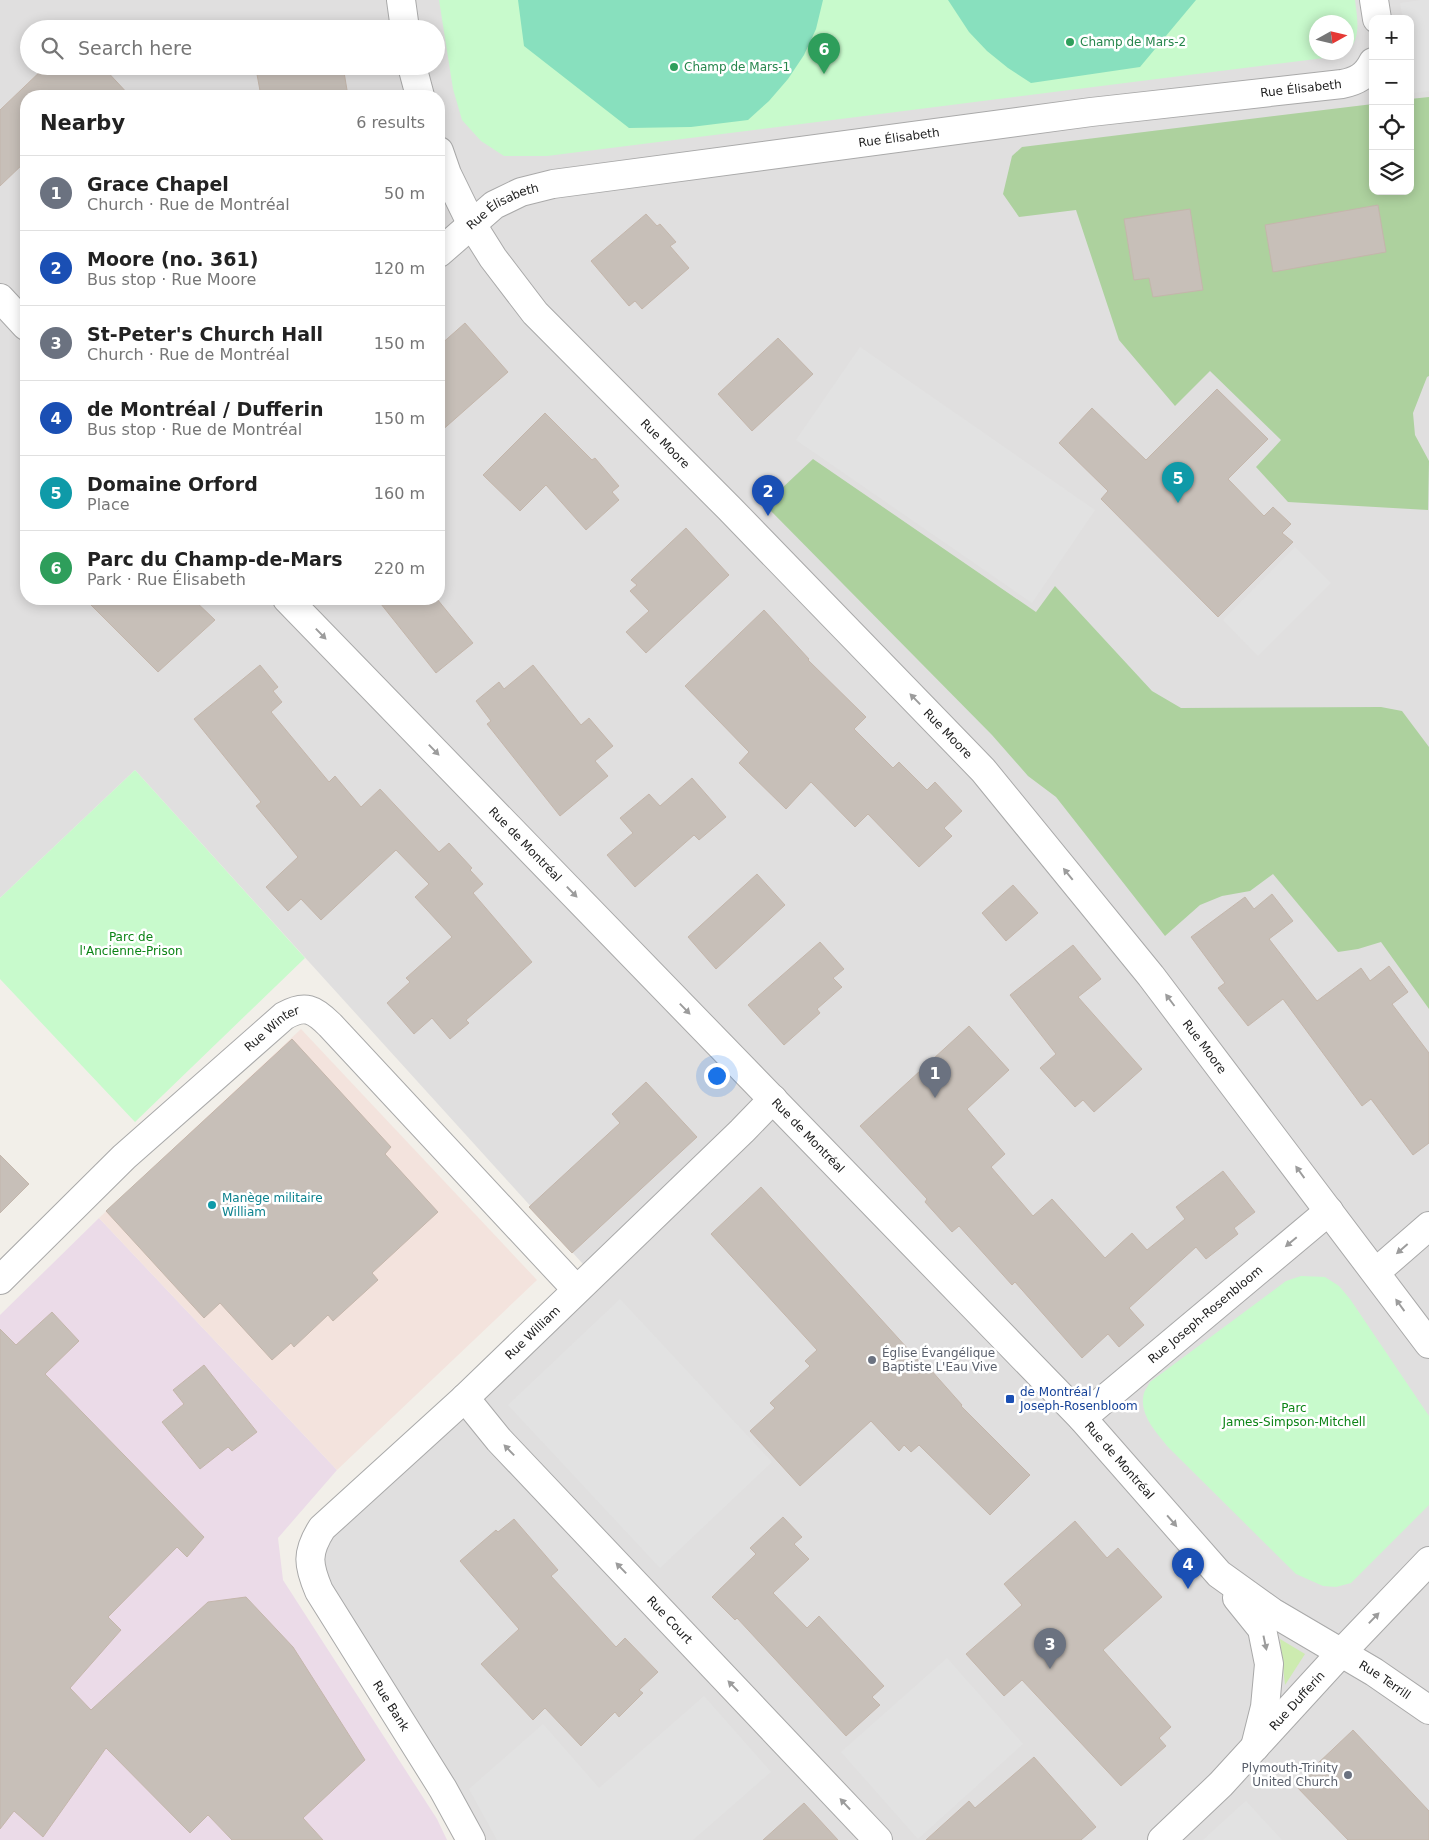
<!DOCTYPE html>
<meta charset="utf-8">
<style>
:root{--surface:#fff;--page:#f2f2f2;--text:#222;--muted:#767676;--line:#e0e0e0;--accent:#d40000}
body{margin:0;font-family:"DejaVu Sans",sans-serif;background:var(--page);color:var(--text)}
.controls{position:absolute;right:15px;top:15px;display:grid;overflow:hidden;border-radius:10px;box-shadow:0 2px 12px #0003}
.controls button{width:45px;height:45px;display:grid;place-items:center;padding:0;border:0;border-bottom:1px solid var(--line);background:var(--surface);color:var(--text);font:25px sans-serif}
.compass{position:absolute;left:1309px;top:15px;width:45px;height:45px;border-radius:50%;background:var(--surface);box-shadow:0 2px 12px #0003;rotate:82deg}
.you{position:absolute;left:716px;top:1075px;width:18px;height:18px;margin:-12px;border:4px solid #fff;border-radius:50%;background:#1a73e8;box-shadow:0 0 0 8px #1a73e833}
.badge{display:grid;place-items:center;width:32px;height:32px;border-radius:50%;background:var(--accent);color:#fff;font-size:16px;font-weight:700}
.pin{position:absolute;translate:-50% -41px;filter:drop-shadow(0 1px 2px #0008)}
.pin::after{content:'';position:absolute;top:26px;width:18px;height:15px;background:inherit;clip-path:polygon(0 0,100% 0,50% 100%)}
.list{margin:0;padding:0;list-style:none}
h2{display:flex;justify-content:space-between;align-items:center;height:65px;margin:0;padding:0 20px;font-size:21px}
h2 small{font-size:16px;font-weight:400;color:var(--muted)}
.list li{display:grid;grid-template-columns:32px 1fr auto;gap:15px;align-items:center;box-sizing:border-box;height:75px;padding:0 20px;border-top:1px solid var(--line)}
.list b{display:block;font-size:19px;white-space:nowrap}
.list p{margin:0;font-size:16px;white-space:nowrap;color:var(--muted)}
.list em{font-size:16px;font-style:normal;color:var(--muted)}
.icon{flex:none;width:28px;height:28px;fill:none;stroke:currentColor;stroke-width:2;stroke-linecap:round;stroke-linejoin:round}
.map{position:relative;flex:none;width:1429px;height:1840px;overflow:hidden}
.search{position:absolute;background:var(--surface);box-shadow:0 2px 12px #0003;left:20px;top:20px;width:425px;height:55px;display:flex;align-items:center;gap:12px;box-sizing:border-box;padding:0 18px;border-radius:28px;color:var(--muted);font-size:19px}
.panel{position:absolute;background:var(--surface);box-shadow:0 2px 12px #0003;left:20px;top:90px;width:425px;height:515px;border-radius:20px}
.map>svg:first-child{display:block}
</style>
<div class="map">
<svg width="1429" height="1840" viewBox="0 0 1429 1840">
<rect width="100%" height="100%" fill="#f2efe9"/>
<path fill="#e0dfdf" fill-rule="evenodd" d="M0,0H1429V1840H471L309,1557L592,1274L135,770L0,898ZM1373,19H1410V191H1373ZM1316,22H1346V52H1316ZM29,29H436V66H29ZM26,96H439V599H26Z"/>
<path fill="#ebdbe8" d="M99,1218L337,1470L278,1538L283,1580L437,1819L447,1840H0V1315Z"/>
<path fill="#f3e3dd" d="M301,1029L537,1280L337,1470L99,1218Z"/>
<path fill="#cdebb0" d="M1280,1639L1305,1654L1285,1685Z"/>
<path fill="#add19e" d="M1429,97V376L1427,377L1413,413L1415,435L1429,461L1428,510L1288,502L1256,467L1281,440L1210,371L1175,406L1119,340L1076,210L1019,217L1003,194L1012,156L1022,147L1373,104V191H1410V99Z
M813,459L1036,612L1055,586L1152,691L1181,708L1381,707L1402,711L1429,747V1009L1381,942L1358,949L1338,952L1273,874L1250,891L1222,896L1200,905L1165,936L1056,797L1028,776L992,735L768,508L781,489Z"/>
<path fill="#c8facc" d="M439,0H1355C1357,17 1362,40 1347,51L1346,22H1316V52L1344,53L1340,56L547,156H504L481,141L462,120L453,89Z
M135,770L305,958L135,1122L0,979V898Z
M1301,1276L1325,1277L1339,1286L1350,1299L1429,1416V1505L1351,1583L1336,1587L1323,1586L1296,1574L1169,1448C1157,1433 1138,1414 1144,1393C1145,1390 1148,1386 1150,1382L1286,1281Z"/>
<path fill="#88e0be" d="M518,0H823L816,29L804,55L788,79L769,101L748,120L691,127L629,128L524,46Z
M948,0H1196L1140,67L1031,83L1008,68L987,51L969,32Z"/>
<path fill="#e2e2e2" d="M1421,0H1429V91L1413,93L1410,72V19H1403L1400,3Z
M860,347L1095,510L1032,603L796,440Z
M1295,547L1331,583L1258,656L1223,620Z
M620,1299L772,1462L660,1568L508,1405Z
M947,1658L1023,1744L918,1839L841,1752Z
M704,1696L771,1772L693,1840H497L469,1789L543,1724L599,1788Z
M1246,1801L1282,1840H1203L1240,1806Z"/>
<path fill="#c7bfb8" stroke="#c4b6ab" d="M46,66H102L130,96H26V161L0,186V110Z
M272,66H343L348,96H261L256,69Z
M1378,205L1386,252L1273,272L1265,225Z
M1190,209L1203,290L1153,297L1149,278L1134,280L1124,219Z
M646,214L657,226L660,224L676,242L670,246L689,268L642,309L635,301L629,306L591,261Z
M465,323L508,372L439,433V346Z
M778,338L813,374L752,431L718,394Z
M1217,389L1268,439L1228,479L1264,516L1273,507L1291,524L1282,533L1293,542L1218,617L1101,499L1108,491L1059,443L1092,408L1146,460Z
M545,413L592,460L595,458L619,486L612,492L619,500L586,530L546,485L520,511L483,475Z
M686,528L729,575L646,653L626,632L649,611L630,591L637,585L631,580Z
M85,599H193L215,620L158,672Z
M377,599H437L473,643L436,673Z
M764,610L809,659L808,660L866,717L854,729L893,768L899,762L927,790L935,782L962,811L944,828L952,836L919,867L868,814L855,827L811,782L786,809L739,763L749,752L685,686Z
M260,665L278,687L273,691L282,702L271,712L329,782L335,776L361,807L380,789L439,852L449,843L472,868L470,870L483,884L473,893L532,962L466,1020L469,1023L450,1039L432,1018L414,1034L387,1003L410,982L406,978L452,937L415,897L429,884L396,850L321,920L301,899L288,911L266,887L298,857L256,806L261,802L194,719Z
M533,665L581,725L589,718L613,746L595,761L608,776L560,816L487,724L491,721L476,701L499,682L504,689Z
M692,778L726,817L699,840L694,835L635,887L607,855L633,833L620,818L649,794L660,806Z
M757,874L785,905L716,969L688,937Z
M1013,885L1038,913L1006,941L982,913Z
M1272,894L1293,921L1269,939L1317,1001L1361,968L1370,981L1389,966L1408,992L1392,1004L1429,1053V1143L1413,1155L1371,1099L1362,1106L1283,999L1248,1026L1218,988L1225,983L1191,937L1245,897L1254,909Z
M820,942L844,969L833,978L842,987L817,1009L820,1013L784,1045L748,1005Z
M1073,945L1101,979L1078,997L1142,1069L1094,1112L1083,1100L1075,1107L1040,1068L1056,1054L1010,995Z
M969,1026L1009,1070L967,1109L1005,1154L991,1167L1033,1216L1052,1199L1105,1258L1132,1233L1147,1250L1185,1219L1176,1207L1223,1171L1255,1212L1234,1228L1238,1234L1206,1259L1196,1247L1129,1308L1144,1325L1119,1347L1108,1334L1082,1358L1015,1282L1012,1285L959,1226L952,1232L925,1202L927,1199L860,1126Z
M292,1039L391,1147L385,1154L438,1212L372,1273L378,1280L333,1321L328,1315L294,1347L291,1343L272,1360L220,1303L204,1318L106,1211Z
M646,1082L697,1137L572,1253L529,1207L620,1123L612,1114Z
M0,1155L29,1184L0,1213Z
M761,1187L928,1371L930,1369L962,1405L961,1406L1030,1475L990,1515L919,1445L911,1452L904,1445L899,1451L871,1421L800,1486L750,1431L775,1408L770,1403L810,1366L805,1361L817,1350L711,1234Z
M52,1312L79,1341L45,1374L204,1537L187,1557L177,1547L108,1617L121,1630L70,1688L91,1710L208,1602L246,1597L293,1647L365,1760L303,1818L323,1840H232L208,1815L190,1833L106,1748L43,1837L14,1811L0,1829V1329L16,1345Z
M204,1365L257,1432L232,1451L228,1447L200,1469L162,1422L184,1404L173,1390Z
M783,1517L802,1537L794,1544L809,1559L773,1593L807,1628L819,1616L884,1686L872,1697L880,1705L846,1736L737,1618L735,1620L712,1597L756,1554L750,1548Z
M514,1519L558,1570L551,1576L616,1647L625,1638L658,1672L639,1690L643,1693L619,1717L615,1712L581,1746L545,1708L533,1720L481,1664L519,1629L460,1561L496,1530L498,1532Z
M1075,1521L1107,1558L1118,1548L1162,1597L1103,1650L1171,1727L1159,1738L1166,1746L1121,1786L1022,1680L1004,1696L966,1654L1022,1605L1004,1584Z
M1353,1730L1429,1811V1840H1348L1295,1785Z
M1034,1757L1096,1827L1081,1840H926L969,1801L975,1808Z
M804,1803L838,1840H763Z"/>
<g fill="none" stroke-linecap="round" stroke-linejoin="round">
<g stroke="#a9a9a9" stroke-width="30">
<g id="minor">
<path d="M401,0L405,29"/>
<path d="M1374,0L1377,19"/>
<path d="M412,66L420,96"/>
<path id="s1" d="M439,151L447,174L471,223L493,258L535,313L729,508L983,770L1151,976L1429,1344"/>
<path id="s2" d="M439,253L494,205L521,192L553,184L1091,112L1342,84C1357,81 1366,76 1373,62"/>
<path d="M0,298L26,326"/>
<path id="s3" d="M287,599L1082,1418L1219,1574L1272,1612L1374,1672L1429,1710"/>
<path d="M1376,1272L1429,1226"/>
<path id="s4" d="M0,1280L124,1157L284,1016C305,1004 314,1009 330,1025L576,1289"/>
<path id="s5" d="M465,1398L499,1440L878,1840"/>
<path id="s6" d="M1082,1418L1329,1211"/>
<path d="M1237,1598L1262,1629L1269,1664L1265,1707L1255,1747"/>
<path id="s7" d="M471,1840L443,1789L319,1591C308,1565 306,1553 322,1528L465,1398L742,1131L773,1099"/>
<path id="s8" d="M1162,1840L1221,1784L1341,1653L1429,1561"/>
</g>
</g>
<use href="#minor" stroke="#fff" stroke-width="28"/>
</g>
<defs><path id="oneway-solid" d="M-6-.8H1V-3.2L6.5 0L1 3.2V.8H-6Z" transform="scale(1.25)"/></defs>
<g fill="#9c9c9c">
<use href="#oneway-solid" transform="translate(321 634) rotate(46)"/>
<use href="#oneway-solid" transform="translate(915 699) rotate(-134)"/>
<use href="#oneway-solid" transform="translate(434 750) rotate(46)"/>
<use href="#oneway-solid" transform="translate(1068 874) rotate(-129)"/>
<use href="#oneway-solid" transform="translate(572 892) rotate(46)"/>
<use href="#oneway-solid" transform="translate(1170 1000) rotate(-127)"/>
<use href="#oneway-solid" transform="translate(685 1009) rotate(46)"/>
<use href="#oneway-solid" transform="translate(1300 1172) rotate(-126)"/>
<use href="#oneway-solid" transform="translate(1291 1242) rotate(140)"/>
<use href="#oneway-solid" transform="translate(1402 1249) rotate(139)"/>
<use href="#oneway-solid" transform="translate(1400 1305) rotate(-126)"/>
<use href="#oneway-solid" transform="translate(509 1450) rotate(-134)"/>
<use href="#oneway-solid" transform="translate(1172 1521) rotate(49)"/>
<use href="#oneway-solid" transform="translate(621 1568) rotate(-134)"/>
<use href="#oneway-solid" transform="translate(1374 1618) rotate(-46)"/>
<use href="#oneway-solid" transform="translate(1265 1643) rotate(78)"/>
<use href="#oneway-solid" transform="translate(733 1686) rotate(-134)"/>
<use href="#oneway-solid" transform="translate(845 1804) rotate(-133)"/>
</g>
<g fill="#2e9e5b" stroke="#fff" stroke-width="2">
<circle cx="1070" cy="42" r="5"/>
<circle cx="674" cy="67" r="5"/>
</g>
<circle fill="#0f9aa8" stroke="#fff" stroke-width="2" cx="212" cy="1205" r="5"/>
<g fill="#6b7280" stroke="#fff" stroke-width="2">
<circle cx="872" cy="1360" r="5"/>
<circle cx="1348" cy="1775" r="5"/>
</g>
<rect fill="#1a4fb4" stroke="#fff" stroke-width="2" x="1005" y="1394" width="10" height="10" rx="2.5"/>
<g text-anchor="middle" stroke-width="5" stroke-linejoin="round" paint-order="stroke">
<g font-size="12" fill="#27864d" stroke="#fff" text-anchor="start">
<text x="1080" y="46">Champ de Mars-2</text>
<text x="684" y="71">Champ de Mars-1</text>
</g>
<g font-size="12" fill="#222" stroke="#fff">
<text dy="4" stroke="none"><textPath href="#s2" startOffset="890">Rue Élisabeth</textPath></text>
<text dy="4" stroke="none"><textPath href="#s2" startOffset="485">Rue Élisabeth</textPath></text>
<text dy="4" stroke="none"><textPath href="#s2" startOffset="80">Rue Élisabeth</textPath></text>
<text dy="4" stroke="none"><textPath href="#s1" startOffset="374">Rue Moore</textPath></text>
<text dy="4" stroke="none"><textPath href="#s1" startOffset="779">Rue Moore</textPath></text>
<text dy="4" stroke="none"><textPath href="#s3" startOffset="342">Rue de Montréal</textPath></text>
<text dy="4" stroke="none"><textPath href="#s4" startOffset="371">Rue Winter</textPath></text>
<text dy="4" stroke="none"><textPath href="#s1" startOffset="1184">Rue Moore</textPath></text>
<text dy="4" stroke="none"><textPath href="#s3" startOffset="748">Rue de Montréal</textPath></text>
<text dy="4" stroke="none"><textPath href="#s6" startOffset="161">Rue Joseph-Rosenbloom</textPath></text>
<text dy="4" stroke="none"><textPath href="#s7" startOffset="646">Rue William</textPath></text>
<text dy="4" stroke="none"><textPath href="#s3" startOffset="1198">Rue de Montréal</textPath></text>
<text dy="4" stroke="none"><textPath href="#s5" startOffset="302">Rue Court</textPath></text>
<text dy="4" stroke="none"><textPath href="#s3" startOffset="1546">Rue Terrill</textPath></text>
<text dy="4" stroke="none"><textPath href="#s8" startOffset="194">Rue Dufferin</textPath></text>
<text transform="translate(391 1706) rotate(58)" y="4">Rue Bank</text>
</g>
<g font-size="12" fill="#0c8416" stroke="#fff">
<text x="131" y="941">Parc de<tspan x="131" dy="14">l'Ancienne-Prison</tspan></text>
<text x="1294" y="1412">Parc<tspan x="1294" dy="14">James-Simpson-Mitchell</tspan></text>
</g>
<g font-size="12" fill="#0d838f" stroke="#fff" text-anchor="start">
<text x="222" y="1202">Manège militaire<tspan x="222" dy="14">William</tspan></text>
</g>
<g font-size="12" fill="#5b616d" stroke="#fff" text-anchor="start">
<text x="882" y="1357">Église Évangélique<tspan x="882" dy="14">Baptiste L'Eau Vive</tspan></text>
<text x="1338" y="1772" text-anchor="end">Plymouth-Trinity<tspan x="1338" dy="14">United Church</tspan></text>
</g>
<g font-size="12" fill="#164399" stroke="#fff" text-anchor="start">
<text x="1020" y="1396">de Montréal /<tspan x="1020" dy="14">Joseph-Rosenbloom</tspan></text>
</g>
</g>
</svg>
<div class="controls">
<button>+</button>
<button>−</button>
<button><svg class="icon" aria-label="locate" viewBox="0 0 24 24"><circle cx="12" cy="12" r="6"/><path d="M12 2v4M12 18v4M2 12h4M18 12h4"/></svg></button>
<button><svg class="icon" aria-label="layers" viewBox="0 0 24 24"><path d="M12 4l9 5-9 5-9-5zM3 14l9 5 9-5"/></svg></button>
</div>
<svg class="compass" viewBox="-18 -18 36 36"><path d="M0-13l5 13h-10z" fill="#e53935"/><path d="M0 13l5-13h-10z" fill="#767676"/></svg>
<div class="you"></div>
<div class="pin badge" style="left:935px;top:1098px;background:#6b7280">1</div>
<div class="pin badge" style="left:768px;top:516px;background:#1a4fb4">2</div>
<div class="pin badge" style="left:1050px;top:1669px;background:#6b7280">3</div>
<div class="pin badge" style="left:1188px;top:1589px;background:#1a4fb4">4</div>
<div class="pin badge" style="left:1178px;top:503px;background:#0f9aa8">5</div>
<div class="pin badge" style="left:824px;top:74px;background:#2e9e5b">6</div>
<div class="search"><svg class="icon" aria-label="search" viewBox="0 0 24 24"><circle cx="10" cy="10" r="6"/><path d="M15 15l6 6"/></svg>Search here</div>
<section class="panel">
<h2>Nearby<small>6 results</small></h2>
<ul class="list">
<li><span class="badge" style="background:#6b7280">1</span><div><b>Grace Chapel</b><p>Church · Rue de Montréal</p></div><em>50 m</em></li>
<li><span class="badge" style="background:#1a4fb4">2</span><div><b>Moore (no. 361)</b><p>Bus stop · Rue Moore</p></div><em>120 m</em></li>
<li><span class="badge" style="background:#6b7280">3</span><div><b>St-Peter's Church Hall</b><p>Church · Rue de Montréal</p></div><em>150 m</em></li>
<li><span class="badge" style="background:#1a4fb4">4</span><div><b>de Montréal / Dufferin</b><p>Bus stop · Rue de Montréal</p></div><em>150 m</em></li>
<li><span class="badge" style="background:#0f9aa8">5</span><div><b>Domaine Orford</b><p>Place</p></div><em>160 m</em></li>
<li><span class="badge" style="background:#2e9e5b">6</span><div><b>Parc du Champ-de-Mars</b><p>Park · Rue Élisabeth</p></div><em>220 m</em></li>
</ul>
</section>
</div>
